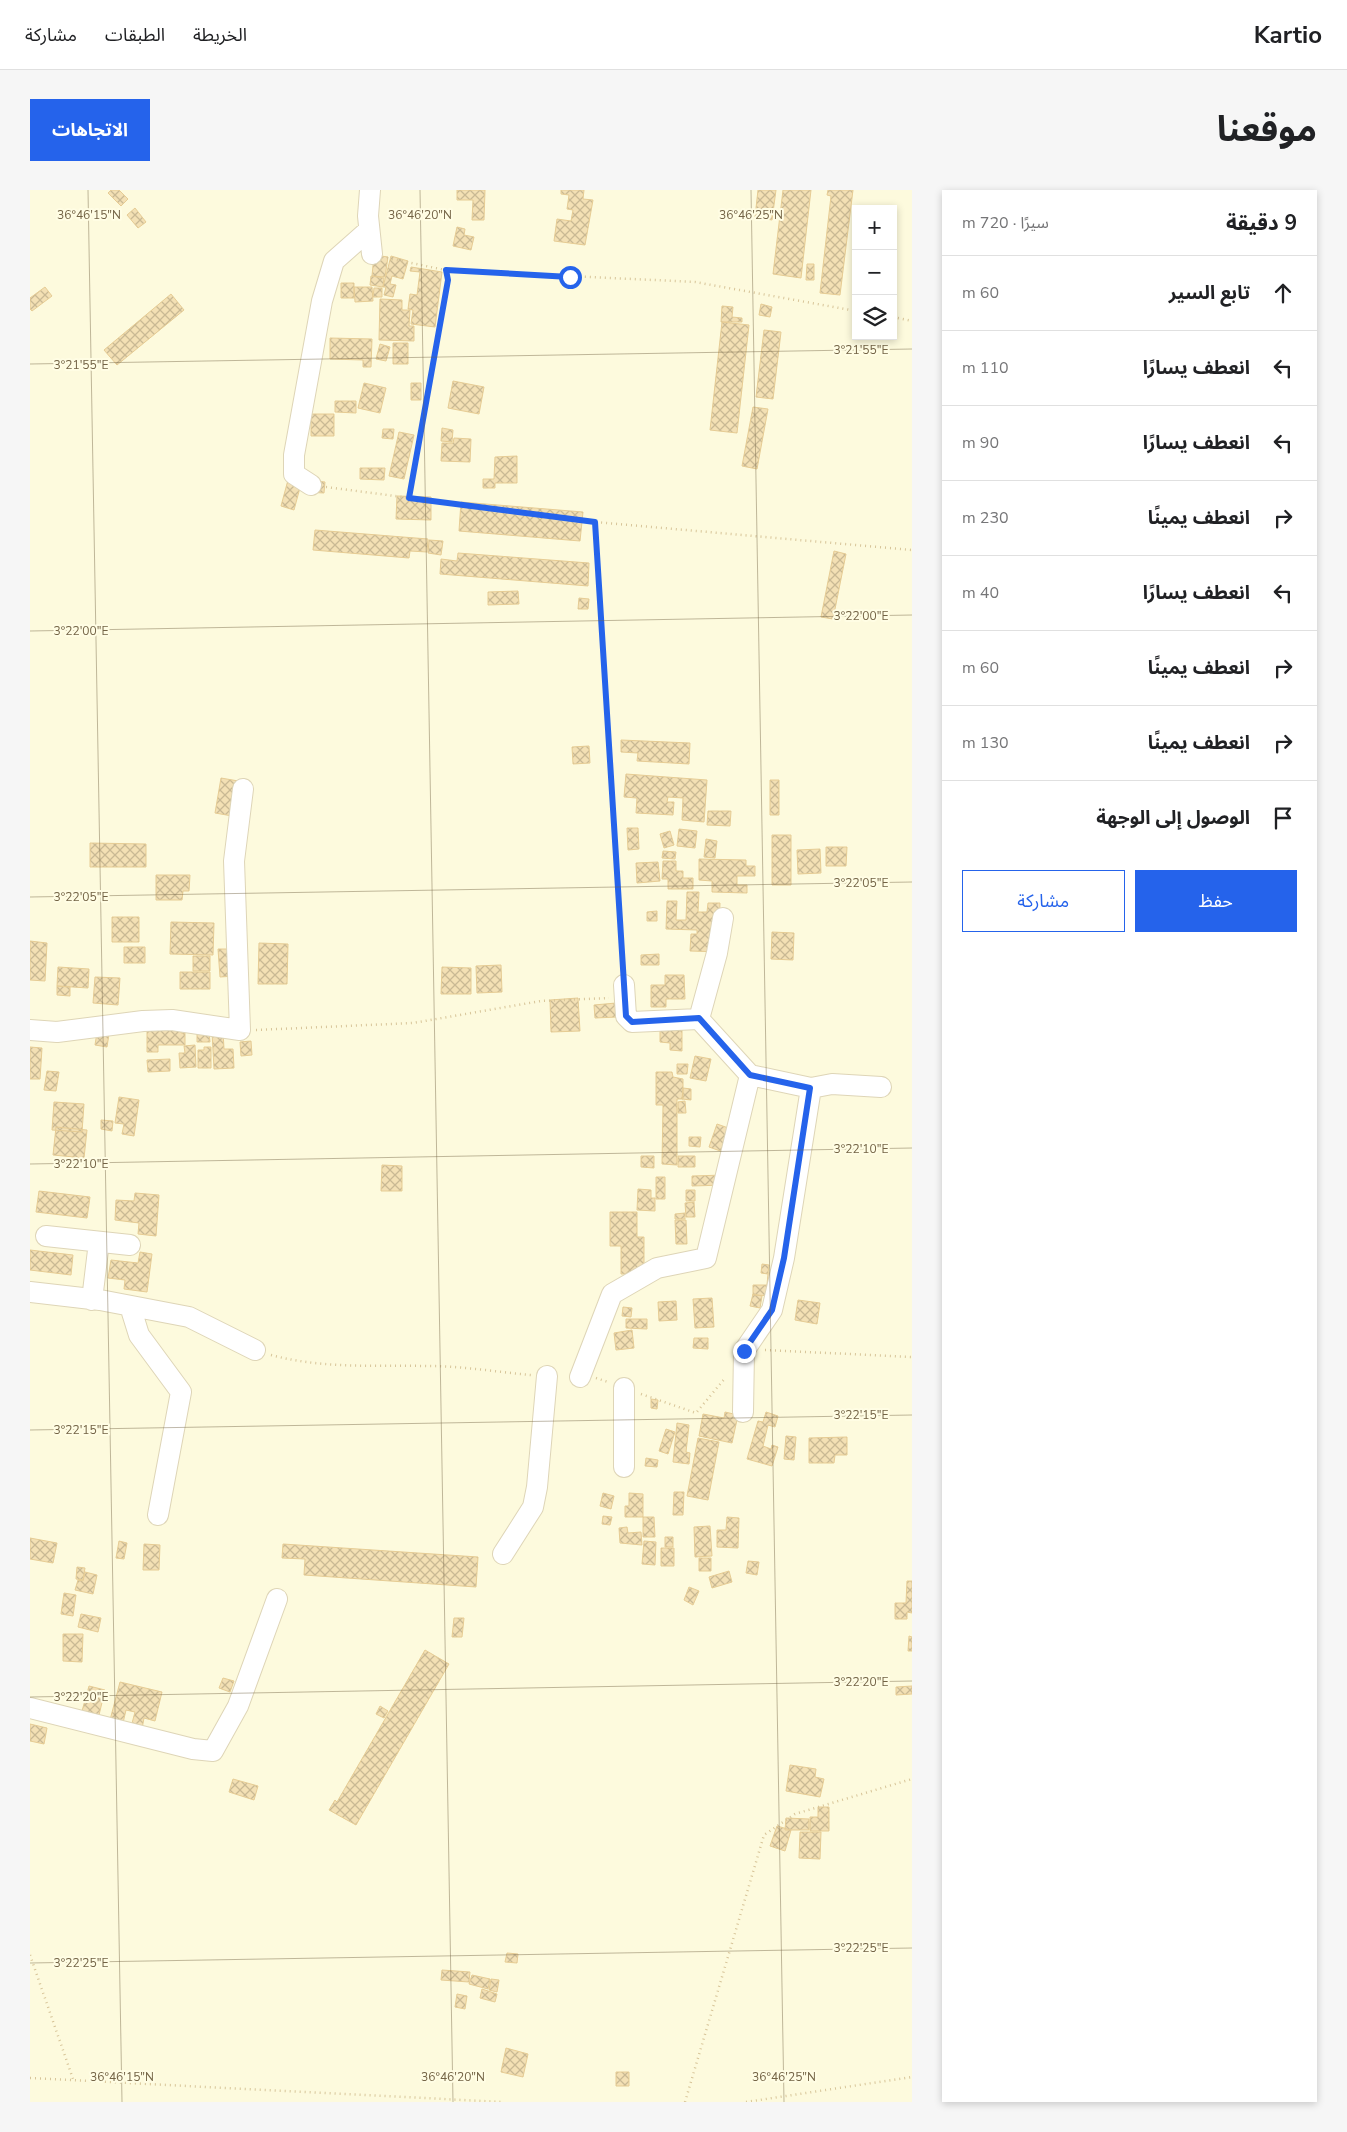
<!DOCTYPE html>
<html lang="ar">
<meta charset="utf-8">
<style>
:root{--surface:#fff;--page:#f6f6f6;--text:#202124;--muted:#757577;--line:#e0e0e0;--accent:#2563eb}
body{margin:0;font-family:"Nunito Sans","Noto Sans Arabic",sans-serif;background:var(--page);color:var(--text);direction:rtl}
.controls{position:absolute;right:15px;top:15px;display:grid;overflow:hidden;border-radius:0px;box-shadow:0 2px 8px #0003}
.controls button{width:45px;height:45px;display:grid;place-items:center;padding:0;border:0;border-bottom:1px solid var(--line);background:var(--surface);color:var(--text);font:25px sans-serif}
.stop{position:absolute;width:15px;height:15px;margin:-11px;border:4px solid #2563eb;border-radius:50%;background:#fff}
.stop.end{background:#2563eb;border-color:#fff;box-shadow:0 1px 5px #0008}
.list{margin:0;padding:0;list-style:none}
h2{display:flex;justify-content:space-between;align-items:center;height:65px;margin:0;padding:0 20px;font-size:21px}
h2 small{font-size:16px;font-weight:400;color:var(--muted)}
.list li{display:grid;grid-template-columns:32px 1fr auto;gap:15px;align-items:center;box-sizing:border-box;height:75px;padding:0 20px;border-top:1px solid var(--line)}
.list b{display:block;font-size:19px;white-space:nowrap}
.list em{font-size:16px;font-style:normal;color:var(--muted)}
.actions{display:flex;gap:10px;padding:15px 20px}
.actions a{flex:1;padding:11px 0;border:1px solid var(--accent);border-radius:0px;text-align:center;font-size:18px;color:var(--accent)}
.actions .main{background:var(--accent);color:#fff}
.icon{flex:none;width:28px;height:28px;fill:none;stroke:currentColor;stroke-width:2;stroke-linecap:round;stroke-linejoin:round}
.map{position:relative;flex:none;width:882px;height:1912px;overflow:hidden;direction:ltr;border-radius:0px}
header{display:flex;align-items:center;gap:30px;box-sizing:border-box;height:70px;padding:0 25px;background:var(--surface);border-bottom:1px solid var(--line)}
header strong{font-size:24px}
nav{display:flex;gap:28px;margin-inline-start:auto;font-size:18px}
.intro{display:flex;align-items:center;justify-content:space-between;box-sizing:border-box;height:120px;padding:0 30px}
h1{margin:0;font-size:35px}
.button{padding:12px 22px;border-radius:0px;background:var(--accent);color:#fff;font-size:18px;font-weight:700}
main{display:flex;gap:30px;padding:0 30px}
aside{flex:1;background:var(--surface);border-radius:0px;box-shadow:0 2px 8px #0003}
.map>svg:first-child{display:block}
</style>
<header>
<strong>Kartio</strong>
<nav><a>الخريطة</a><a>الطبقات</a><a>مشاركة</a></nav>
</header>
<div class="intro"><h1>موقعنا</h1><a class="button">الاتجاهات</a></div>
<main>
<aside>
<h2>9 دقيقة<small>سيرًا · 720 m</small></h2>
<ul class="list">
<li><svg class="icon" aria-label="ahead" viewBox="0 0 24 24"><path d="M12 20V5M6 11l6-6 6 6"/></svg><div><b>تابع السير</b></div><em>60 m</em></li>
<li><svg class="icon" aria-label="left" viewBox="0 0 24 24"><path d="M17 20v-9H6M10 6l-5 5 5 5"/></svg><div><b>انعطف يسارًا</b></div><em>110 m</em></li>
<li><svg class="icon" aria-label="left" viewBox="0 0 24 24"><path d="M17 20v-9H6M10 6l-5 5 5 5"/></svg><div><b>انعطف يسارًا</b></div><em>90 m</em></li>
<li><svg class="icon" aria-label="right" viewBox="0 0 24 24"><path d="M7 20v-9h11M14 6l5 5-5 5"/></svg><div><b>انعطف يمينًا</b></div><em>230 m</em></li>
<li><svg class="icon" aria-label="left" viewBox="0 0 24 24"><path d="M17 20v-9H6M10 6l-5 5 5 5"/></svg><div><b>انعطف يسارًا</b></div><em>40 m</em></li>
<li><svg class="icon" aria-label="right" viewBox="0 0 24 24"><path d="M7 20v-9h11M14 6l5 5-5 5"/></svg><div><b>انعطف يمينًا</b></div><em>60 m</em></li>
<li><svg class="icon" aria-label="right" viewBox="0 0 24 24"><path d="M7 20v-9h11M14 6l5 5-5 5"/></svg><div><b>انعطف يمينًا</b></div><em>130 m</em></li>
<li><svg class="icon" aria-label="arrive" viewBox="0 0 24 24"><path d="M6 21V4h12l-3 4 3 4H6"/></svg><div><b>الوصول إلى الوجهة</b></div></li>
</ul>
<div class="actions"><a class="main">حفظ</a><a>مشاركة</a></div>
</aside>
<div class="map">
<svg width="882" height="1912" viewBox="0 0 882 1912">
<defs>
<pattern id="building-cross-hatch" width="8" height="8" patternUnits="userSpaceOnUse" patternTransform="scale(1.25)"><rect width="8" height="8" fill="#f3e0b4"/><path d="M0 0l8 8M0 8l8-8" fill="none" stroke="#c9b994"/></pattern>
</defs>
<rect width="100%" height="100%" fill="#fdfadd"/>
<path fill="url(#building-cross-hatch)" stroke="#e6cc94" d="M81,0H89L98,9L91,16L78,3Z
M427,0H455L454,30H442L443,10H427Z
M531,0H554L553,9L563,10L555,55L524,51L527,29L541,31L543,20L537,19L539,5L531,4Z
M728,0H746L742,30L725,27Z
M753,0H781L771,88L743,84Z
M798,0H823L810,105L790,103L801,6L797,5Z
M105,18L116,32L108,38L97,25Z
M427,37L435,39L434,45L444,47L441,60L423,56Z
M344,65L358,67L355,87L342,86Z
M361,66L378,71L373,89L362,86L360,94L366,95L363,107L354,105L356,97H353Z
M777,74H784V90H776Z
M381,77L412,82L405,137L381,134L383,120L378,119L380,104L387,105L390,82L380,81Z
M341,86L354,88L353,97L340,95Z
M311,93H324V108H311Z
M15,97L22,106L2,121L0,119V108Z
M324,97H342L343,111L325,112Z
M344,98H352V107H343Z
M141,104L154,120L87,175L74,160Z
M350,109L372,110V120H380L379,136H384V151L349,150Z
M731,114L742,117L740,127L729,125Z
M692,116L703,117L702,127L712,128V132H691Z
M692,132L719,135L707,243L680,240Z
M734,140L751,142L743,209L726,207Z
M300,148L342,149L341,177H333V170L300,169Z
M363,153H378V174H363Z
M350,154L360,157L356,171L346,169Z
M423,191L454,197L449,224L418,218Z
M334,193L356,198L350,223L328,218Z
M381,193H391V210H381Z
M305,211H326V223L305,222Z
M723,217L738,219L727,279L712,276Z
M281,224H304V246H281Z
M412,238L423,240L422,252L411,251Z
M353,239H364L363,249L352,248Z
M369,242L384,245L374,289L359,286Z
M424,248L441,249L440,272L411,271L412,253H423Z
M487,266V293H465V298H453V289H464L465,267Z
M330,278H355L354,290L330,289Z
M258,290L271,294L264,320L251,316Z
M278,290L295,292L294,303L277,302Z
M367,306L401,307V330L366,329Z
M431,312L553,322L550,351L429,341Z
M285,340L398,349L397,362L380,361L379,368L283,360Z
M399,350L413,351L411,365L398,363Z
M804,361L816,364L803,429L791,427Z
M428,363L559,373L558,396L410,384L411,369L427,371Z
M488,401L489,414L458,415V402Z
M549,408L559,409L558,419H548Z
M591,550L660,553L659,574L607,571L608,563L591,562Z
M559,556L560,573L543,574L542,557Z
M596,584L677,590L674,632L652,630L653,608L638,607L637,612H644L643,625L606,623L607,608L594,607Z
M191,588L214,592L208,627L185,623Z
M740,590H749V625H740Z
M678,621H701L700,636L677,635Z
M597,638H608L609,659L598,660Z
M649,639L667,641L665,658L647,656Z
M640,641L644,655L634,658L630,644Z
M742,645H761V695H742Z
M676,649L687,651L685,668L674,667Z
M60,653L116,654V677H60Z
M796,657H817L816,676H796Z
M790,659L791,683L768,684L767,660Z
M633,661L646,662L645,669L632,668Z
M669,669L716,670V676H725V686H707V695H717V703L682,702V691L669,690Z
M633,671H646V681H653V688H663V699H638V689H632Z
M628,672L630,691L607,693L606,673Z
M126,685H160L159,701H153L152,710H126Z
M657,702H669L668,722H677L678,713H690L689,738L694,762L660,761L661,744H667V740L636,739L637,711H647L646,730H656Z
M627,721V731H617V722Z
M82,727H109V752H82Z
M141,732L184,733L183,765L140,764Z
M742,742L764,743L763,770L741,769Z
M0,751L17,753L15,791L0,790Z
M229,753L258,754L257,794H228Z
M94,757H115V773H94Z
M188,759H204L205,786L190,787Z
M629,764V775H611V765Z
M163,766H180V781H163Z
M471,775L472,802L447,803L446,776Z
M28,777L59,779L58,798L27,796Z
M412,777L441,778V804H411Z
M150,782H180V799H150Z
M635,785H654L655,809H636V817H621V795H635Z
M65,787L90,788L88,815L63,813Z
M27,796L40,797V806L27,805Z
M548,808L550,841L521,842L520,810Z
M586,813L587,827L565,828L564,815Z
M117,837H151V843H155V855H128V862H117Z
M630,840H652V861L640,860V853L630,852Z
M193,841L194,859H203L204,878L184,879L182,842Z
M67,842L79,844L77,857L65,855Z
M179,842L180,852H167V843Z
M221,851L222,865L211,866L210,852Z
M165,855L166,877L150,878L149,863H155L154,856Z
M0,857L12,858L10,889H0Z
M174,857H181V878H168V860H174Z
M665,866L681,869L676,891L660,888Z
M140,869V881L118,882L117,870Z
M647,874H658L657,884H647Z
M17,881L29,882L26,901L14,900Z
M626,882H642L643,887L653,889V909H647V975L632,974L633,915H626Z
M653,898L661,899V910L652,909Z
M89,907L109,910L104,946L92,944L94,934L85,933Z
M655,911L656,923H648V912Z
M24,912L54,914L52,942L22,940Z
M71,930L83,931L82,941L71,939Z
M687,934L704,940L696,963L679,957Z
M26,937L57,940L54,968L23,965Z
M659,947H671L670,957L659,956Z
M611,966H624V978L611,977Z
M648,966H665V977H648Z
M352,975L372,976V1001H351Z
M694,985V995L662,996V986Z
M626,987H635V1009H626Z
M608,999L621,1000V1008H625V1021L607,1020Z
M656,1000H665V1011H656Z
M9,1001L60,1007L57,1028L6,1022Z
M105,1003L129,1005L126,1046L108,1044L109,1033L85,1030L86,1010L104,1011Z
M664,1012L665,1027H656L655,1013Z
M580,1022H607V1047H614V1084H591V1056H580Z
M655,1023V1029H645V1024Z
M645,1030H656L657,1054H646Z
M0,1060L43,1065L41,1085L0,1080Z
M110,1062L122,1064L117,1102L94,1099L95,1090L78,1088L81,1070L108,1073Z
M732,1074L739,1075L738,1083L750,1084L748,1096L737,1095L738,1084L731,1083Z
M723,1095H747L746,1106L723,1105Z
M723,1104L732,1106L730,1118L720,1116Z
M682,1108L684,1137L665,1138L663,1109Z
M768,1110L790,1113L787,1134L765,1130Z
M646,1111L647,1130L629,1131L628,1112Z
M593,1117L602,1118L601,1127L592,1126Z
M596,1129H617V1139L596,1138Z
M602,1140L604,1158L586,1160L584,1143Z
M664,1148H678V1159L663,1158Z
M621,1209L628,1210L627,1219L621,1218Z
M695,1222L708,1225L702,1253L669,1246L673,1224L694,1228Z
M736,1222L748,1226L745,1237L738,1235L733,1256L741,1259L742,1255L748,1257L742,1276L717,1269L728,1231L733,1232Z
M647,1233L659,1235L656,1262L660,1263L659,1274L643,1272Z
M636,1239L645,1242L638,1264L629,1261Z
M756,1246L766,1247L764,1270L754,1269Z
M817,1247V1265H805L804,1273H779V1248Z
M668,1248L689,1252L678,1310L657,1306Z
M616,1268L628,1270L627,1277L615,1276Z
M644,1302H654L653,1325H643Z
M573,1303L584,1306L581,1319L570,1316Z
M599,1303L613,1304V1327H595V1316H599Z
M573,1326L582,1327L580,1335L572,1334Z
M613,1327H624L625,1347H613Z
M697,1327L709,1328L708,1358L687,1357V1340H696Z
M680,1336L682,1366L665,1367L664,1337Z
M597,1337L598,1343L611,1342L612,1355L590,1353L589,1338Z
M635,1347H643V1357H635Z
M0,1348L27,1353L23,1373L0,1369Z
M89,1351L97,1353L94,1369L86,1368Z
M614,1351L626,1352L625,1375L612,1374Z
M114,1354L130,1355L129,1380H113Z
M253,1354L448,1367L446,1397L274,1385L275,1369L252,1368Z
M631,1358H644V1376H631Z
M669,1368H681V1381H669Z
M718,1371L729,1372L727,1385L716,1383Z
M47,1377L55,1378L53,1390L46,1389Z
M699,1381L702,1392L682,1398L679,1387Z
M55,1382L67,1385L63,1404L45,1400L48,1390L53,1391Z
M877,1391H882V1423L877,1422V1429H865V1413H876Z
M659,1397L669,1401L663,1415L654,1410Z
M34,1403L46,1405L43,1426L31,1424Z
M51,1424L71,1428L68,1442L48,1437Z
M424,1428H434L432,1447H422Z
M33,1444H53L52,1472L33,1471Z
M879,1446L882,1447V1461H878Z
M395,1460L419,1474L326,1635L299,1620L305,1610L307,1612Z
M193,1488L204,1491L200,1502L189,1498Z
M90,1492L132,1502L125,1531L114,1528L112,1539L101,1537L105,1522L96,1520L93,1533L80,1530Z
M59,1496L75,1500L69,1525L52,1521Z
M882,1496V1504L866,1505V1497Z
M350,1516L358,1521L354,1528L346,1524Z
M0,1534L17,1538L14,1554L0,1551Z
M760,1575L786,1579L785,1587L794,1589L790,1607L756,1601Z
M203,1589L228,1596L224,1610L199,1602Z
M788,1617H799V1641H780V1627H788Z
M756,1628L779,1629V1640H755Z
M747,1636L761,1640L755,1661L740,1656Z
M770,1642H791L790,1669L769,1668Z
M477,1763L488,1764L487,1773L475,1772Z
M412,1780L440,1782L439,1792L411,1790Z
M442,1785L460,1789L458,1799L439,1794Z
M461,1789L469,1790L467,1802L459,1800Z
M452,1799L467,1804L465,1812L450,1808Z
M427,1804L437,1806L435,1819L425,1817Z
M476,1858L498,1864L493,1887L471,1882Z
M586,1882H599V1896H586Z"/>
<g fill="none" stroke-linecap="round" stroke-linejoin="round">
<g stroke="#ded5b7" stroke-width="22">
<path id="minor" d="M340,0L338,26L342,64
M281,295L264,284V265L292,111L304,71L339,40
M594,795L596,826L602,832L669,829
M669,829L720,885L781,898L802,894L851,897
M669,829L687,763L693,728
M0,840L27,842L113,831L142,830L210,840L204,671L213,599
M16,1046L100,1055
M0,1102L70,1110L159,1127L225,1160
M62,1110L69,1052
M100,1116L109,1145L151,1202L128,1325
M550,1187L582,1104L627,1078L676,1068L720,885
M713,1222L714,1161L742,1120L754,1068L781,898
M594,1277V1198
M473,1364L503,1317L507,1297L517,1186
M0,1518L163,1559L183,1561L208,1516L247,1409"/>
</g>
<path stroke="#d7c498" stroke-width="2.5" stroke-dasharray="1 4" stroke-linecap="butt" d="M357,68L415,80L418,90L379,308
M415,80L665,92L826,121
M863,127L882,131
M296,297L565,332
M593,780L565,332L882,360
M226,840L383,833L511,811L579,808
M735,1160L882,1167
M241,1165C294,1179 343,1175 397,1176C432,1176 467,1182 501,1185
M566,1188L578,1192
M611,1204L666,1223L696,1187
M0,1765L43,1889
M0,1888L472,1912
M655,1912L734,1645L765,1624L882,1589
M716,1912L882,1887"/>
<use href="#minor" stroke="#fff" stroke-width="20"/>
</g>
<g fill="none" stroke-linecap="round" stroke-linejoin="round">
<path stroke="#2563eb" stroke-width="6" d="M540,87L416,80L418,90L379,308L565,332L596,826L602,832L669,828L720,885L780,898L754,1068L742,1120L714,1161"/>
</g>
<path fill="none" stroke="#736345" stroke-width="1" stroke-opacity="0.45" d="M58,0L92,1912M390,0L423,1912M721,0L754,1912M0,174L882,159M0,441L882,425M0,707L882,692M0,974L882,958M0,1240L882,1225M0,1507L882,1491M0,1773L882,1758"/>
<g font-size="12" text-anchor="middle" fill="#736345" stroke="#fffde4" stroke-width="4" stroke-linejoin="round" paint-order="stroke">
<text x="59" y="29">36°46'15"N</text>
<text x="390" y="29">36°46'20"N</text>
<text x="721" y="29">36°46'25"N</text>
<text x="831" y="164">3°21'55"E</text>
<text x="51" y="179">3°21'55"E</text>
<text x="831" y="430">3°22'00"E</text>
<text x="51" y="445">3°22'00"E</text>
<text x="831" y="697">3°22'05"E</text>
<text x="51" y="711">3°22'05"E</text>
<text x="831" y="963">3°22'10"E</text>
<text x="51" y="978">3°22'10"E</text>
<text x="831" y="1229">3°22'15"E</text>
<text x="51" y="1244">3°22'15"E</text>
<text x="831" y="1496">3°22'20"E</text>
<text x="51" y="1511">3°22'20"E</text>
<text x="831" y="1762">3°22'25"E</text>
<text x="51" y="1777">3°22'25"E</text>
<text x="92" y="1891">36°46'15"N</text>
<text x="423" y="1891">36°46'20"N</text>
<text x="754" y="1891">36°46'25"N</text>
</g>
</svg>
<div class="controls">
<button>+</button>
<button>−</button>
<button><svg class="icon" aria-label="layers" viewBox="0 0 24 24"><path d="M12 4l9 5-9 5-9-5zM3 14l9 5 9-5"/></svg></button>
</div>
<div class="stop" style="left:540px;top:87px"></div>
<div class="stop end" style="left:714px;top:1161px"></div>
</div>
</main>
